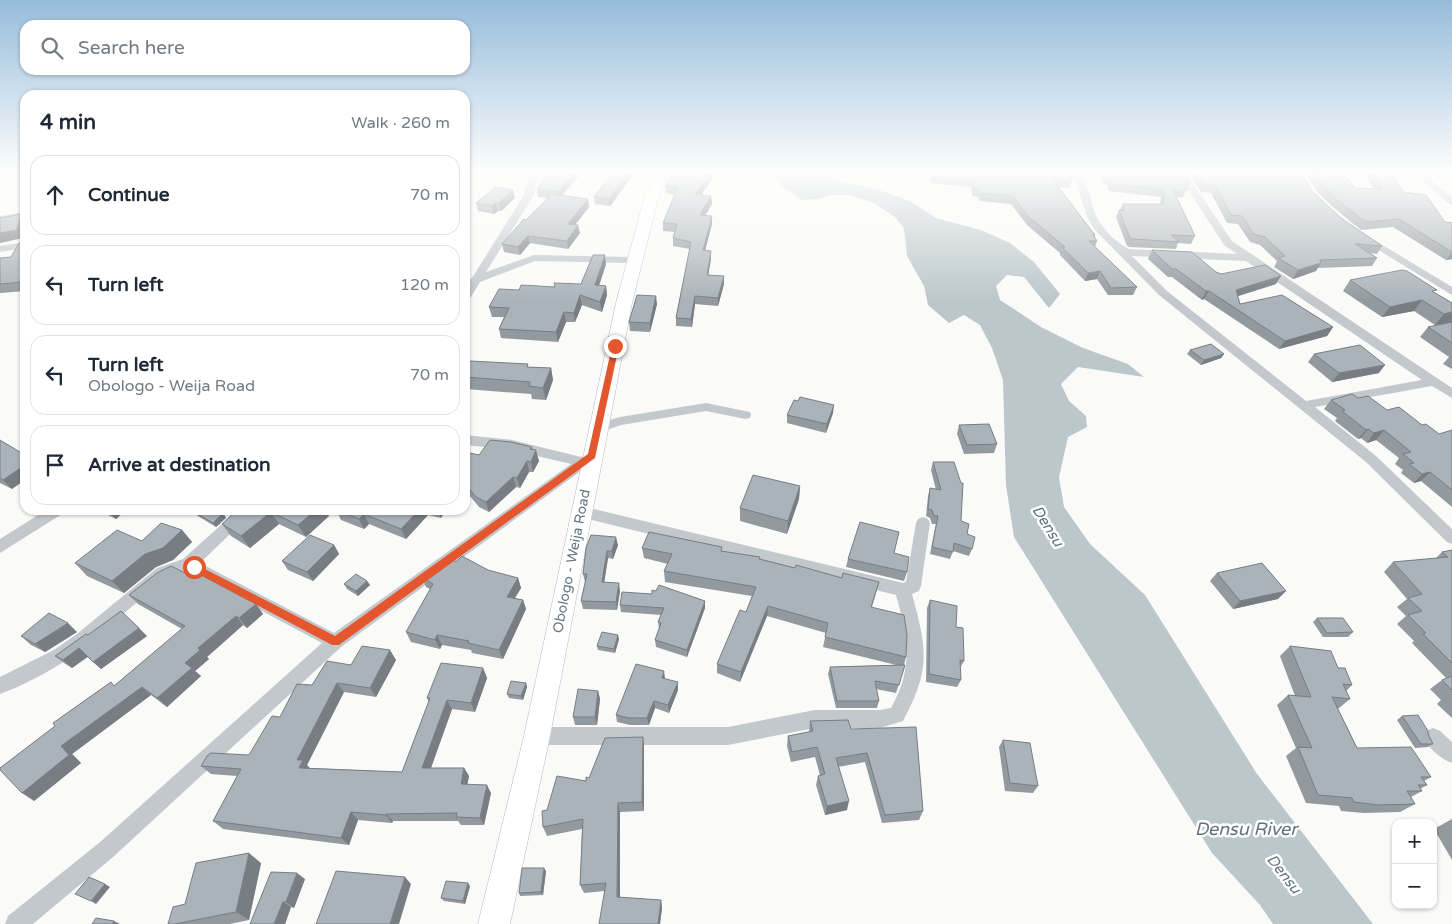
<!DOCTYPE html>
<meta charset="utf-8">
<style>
:root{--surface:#fff;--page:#f6f6f7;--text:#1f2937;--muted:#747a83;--line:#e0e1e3}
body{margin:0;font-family:"Varela Round",sans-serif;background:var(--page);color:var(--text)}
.controls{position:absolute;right:15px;bottom:15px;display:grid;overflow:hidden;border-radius:10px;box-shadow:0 1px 4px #0004}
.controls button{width:45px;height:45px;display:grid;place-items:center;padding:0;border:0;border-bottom:1px solid var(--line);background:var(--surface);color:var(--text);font:25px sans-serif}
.stop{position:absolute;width:15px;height:15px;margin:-11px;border:4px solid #e4572e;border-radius:50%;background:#fff}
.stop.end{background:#e4572e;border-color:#fff;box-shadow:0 1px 5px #0008}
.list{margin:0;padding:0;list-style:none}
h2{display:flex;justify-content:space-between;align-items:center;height:65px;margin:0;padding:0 20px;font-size:21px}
h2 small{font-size:16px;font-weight:400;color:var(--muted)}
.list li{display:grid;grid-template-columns:32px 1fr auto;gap:15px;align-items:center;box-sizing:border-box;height:80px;margin:0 10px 10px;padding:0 10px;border:1px solid var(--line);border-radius:15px}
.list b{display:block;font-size:19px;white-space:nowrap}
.list p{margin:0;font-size:16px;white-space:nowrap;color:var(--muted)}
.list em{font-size:16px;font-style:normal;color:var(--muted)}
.icon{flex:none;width:28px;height:28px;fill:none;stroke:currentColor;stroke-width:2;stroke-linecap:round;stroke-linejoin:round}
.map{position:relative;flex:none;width:1452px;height:924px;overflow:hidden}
.search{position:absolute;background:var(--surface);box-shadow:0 1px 4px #0004;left:20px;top:20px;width:450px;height:55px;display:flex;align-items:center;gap:12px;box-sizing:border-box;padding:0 18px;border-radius:15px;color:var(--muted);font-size:19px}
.panel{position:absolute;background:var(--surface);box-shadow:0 1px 4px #0004;left:20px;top:90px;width:450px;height:425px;border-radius:15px}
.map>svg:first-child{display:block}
</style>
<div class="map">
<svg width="1452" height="924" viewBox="0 0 1452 924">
<rect width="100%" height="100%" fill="#fafaf8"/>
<path fill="#bbc7cb" d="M775,172H818L838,180L879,190L910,201L936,218L981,230L1010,243L1034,262L1060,294L1049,308L1024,277L1007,275L996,286L1000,300L1041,327L1083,348L1128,364L1144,377L1078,367L1061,384L1069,401L1086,416L1087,427L1068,437L1059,477L1064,507L1090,544L1145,595L1257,774L1373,924H1273L1260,905L1212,853L1014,537L1006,485L1003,380L992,348L980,325L964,315L949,323L928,305L924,286L907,256L904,228L895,217L874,203L849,195H831L819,199L802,200L784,188L775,176Z"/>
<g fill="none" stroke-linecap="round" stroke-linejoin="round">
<g stroke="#b3babf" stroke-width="1">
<path id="secondary" d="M656,172H668L658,199L632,303L550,736L510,924H478L524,736L616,303L644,199Z"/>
</g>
<path fill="#c3c8cc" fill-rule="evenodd" d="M530,172H538L534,195L486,272L534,255L634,257L639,260L634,263L535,261L480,282L469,300L465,301L467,287H465V280L472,278L524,195Z
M1067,172L1080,174C1088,185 1090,197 1094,211C1100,227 1114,241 1129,249L1237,254L1224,245L1177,172H1185L1232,241L1452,388V398L1432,386L1315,407L1376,456L1452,529V544L1447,542L1366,462L1159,295L1095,230L1087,217L1076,181ZM1132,256L1246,261L1422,380L1306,401L1167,291Z
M1420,172H1428L1434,183L1452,198V206L1427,186Z
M25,212V218L0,222V216Z
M1366,235L1452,287V295L1362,240L1361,238Z
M25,242V248L0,252V246Z
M706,403L745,411L750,412L751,415L750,418L745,419L706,411L621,425L598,433L593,431L591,428L593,425L620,417Z
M465,435L512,440L581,457L592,451L597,453L599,456L597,459L341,647L113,857L33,924H5L8,916L99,843L322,643L187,571C163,574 112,626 90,643C65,663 30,683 0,694V677L54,650L77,634L157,568L183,559L238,510H255L200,563L334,633L571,464L512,450L465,445Z
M581,506L903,583L906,582L916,523L918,519L923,517L928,519L930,523L921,586L919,591L912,594C927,649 931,669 903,721L880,728H815L728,745H537L531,742L528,736L531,730L537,727H728L815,710H880L891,708C914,667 908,638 896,595L576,516L574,512L576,508Z
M46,510H64L62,514L0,553V539Z
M1433,728L1440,731L1452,742V763C1441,759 1428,748 1424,737L1426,731Z"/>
<use href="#secondary" fill="#fff" fill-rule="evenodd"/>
</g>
<path fill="#929a9f" d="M500,172H518L515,176L514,173Z
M582,172L562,195L589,207L575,225L580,233L568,249L530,243L520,255L504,252L502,244L548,198L538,197L537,189Z
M584,172H635L610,206L595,204L594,197L611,175H592Z
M674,172H717L701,195L711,196L712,204L705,216H712V224L705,251L711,259L708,275L724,276V284L718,306L695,304L692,327L676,326V318L690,249L673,246V238L675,232L663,231V223L675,195L666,193L665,186Z
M931,172H1070L1072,181L1069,188L1059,187L1095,235V237L1097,241L1095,247L1137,287L1133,295H1108L1097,279L1085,281L1060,255V253L1027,225L1011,204L979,201V197L972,196L971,187L930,183Z
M1098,172H1183L1191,184L1187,192L1185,191L1183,198L1177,197L1195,236L1191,244L1178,243L1176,249L1130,247L1127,246L1116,217L1119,210H1120L1123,204H1160L1161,197L1109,191L1106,184L1103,183Z
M1194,172H1300L1312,191L1341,218L1382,246L1377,254L1370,253L1377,258L1372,266L1317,268L1316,271L1293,279L1274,267L1277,261L1260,245L1250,242L1238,224L1227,223L1211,193L1201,192L1191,178Z
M1304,172H1342L1355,188L1373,189L1365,173L1362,172H1391L1403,192L1445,222L1452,223V259L1446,260L1393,227L1361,230L1333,207L1318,193Z
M513,190L515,198L501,211H498L494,214L478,211L476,203Z
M25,242V291L0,293V258L11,257Z
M1152,250L1221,274L1276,284L1238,296L1240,304L1333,327L1327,336L1279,349L1204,299L1202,300L1172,277H1168L1148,259Z
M606,264L599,285L606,286L607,295L602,312L582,305L575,322H566L558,342L501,338L499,329L504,317H492L489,307L519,290L581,284Z
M1350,280L1435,293L1452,303V322L1435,325L1414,311L1382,317L1343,291Z
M657,304L650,332L630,331L629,322Z
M1452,322V369L1443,364L1449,357L1420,337L1428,327Z
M1190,350L1224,354L1221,358L1201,365L1187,354Z
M1314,354L1379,373L1332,382L1308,362Z
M528,364V367L551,368L553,380L546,400L532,399L531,394L465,389V368Z
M1358,398L1422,425L1439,434L1452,430V507L1421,481L1414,483L1401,473L1403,470L1395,464L1399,458L1376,440L1367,443L1361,438L1358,439L1335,421L1337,418L1324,409L1331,400Z
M833,413L826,433L787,423V415Z
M959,425L997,444L994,453L964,454L957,434Z
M0,440L12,489L0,483Z
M532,450L539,461L533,472H529L520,488L516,487L489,512L479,507L465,490V452L479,455Z
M933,462L967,534L972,549L969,556L953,551L950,559L930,554L936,524H932L930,518L926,516L928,496L930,488L936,490L931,470Z
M800,486L799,499L787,534L740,521V508Z
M98,510H126L116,519Z
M188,510H214L223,513L226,518L216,527Z
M237,510L329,516L306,537L279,524L250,548L231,536L222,524Z
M336,510H446L441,518L428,515L406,539L369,524L364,529L341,520Z
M182,530L192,542L173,560L156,567L124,593L87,576L75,563L142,541Z
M334,545L339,554L313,581L288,570L282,561Z
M618,545L613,559L608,558L604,582L620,591L617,610L583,609L581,601L585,582L583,574L586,548Z
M642,548L722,551L760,559L795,568L842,578L879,582L872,607L906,657L904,665H905L896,693L876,689L879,701L877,708H836L828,674L830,667L896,665L823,647L826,633L767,616L740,682L717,673V664L746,612L752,596L665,582L664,571L668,564L644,558Z
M1452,550V718L1437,704L1441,700L1430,689L1442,680L1446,678L1412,643L1414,641L1397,624L1406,616L1397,607L1407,599L1384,572L1393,562L1436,558L1442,552Z
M894,553L907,572L904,581L846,567L848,559Z
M456,562L518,578L521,588L515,598L523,600L526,609L503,659L472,653L471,650L442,645L440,649L411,642L406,632L430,589L426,587L422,577Z
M1217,573L1278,599L1233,609L1210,581Z
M195,578L256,604L263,614L247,628L243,625L207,657L209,659L195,671L201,676L167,707L151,695L72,754L81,763L34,801L115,685L182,629L138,604L129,595Z
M367,581L370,585L358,596L347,589L344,584Z
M930,600L956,627L964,661L960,668L961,680L957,687L926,682L927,608Z
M620,605L705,608L687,657L656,647L655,640L659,629L658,622L661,615L621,612Z
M1317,618L1353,632L1348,637H1323L1313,622Z
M77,632L45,652L31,645L21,636Z
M88,635L147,636L101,669L88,657L72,668L64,663L55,656Z
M619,639L615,653L598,650L597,646Z
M1290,646L1338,668L1352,685L1346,691L1350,699L1338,709L1357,748L1431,777L1424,781L1427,785L1420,789L1422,791L1411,797L1415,804L1400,812L1364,813L1341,811L1339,806L1306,803L1286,756L1296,748L1277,705L1288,695L1295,696L1280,656Z
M396,660L376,697L344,692L307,765L310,768L402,772L429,702L427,698L483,668L487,678L475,712L452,709L431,768H464L469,776L467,784L491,793L484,825H461L458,821H393L392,823L358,820L349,845L223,829L213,821L237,776L211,774L201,766L249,755L280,717L312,685L351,665Z
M665,679L678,690L669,713L655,708L649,725H630L617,722L616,715Z
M526,683L527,687L523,700L509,698L507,694Z
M598,691L600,699L597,725H575L573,717Z
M1402,716L1433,744L1428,747L1415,748L1397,720Z
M810,721L851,729L923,811L919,820L882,823L865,762L838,767L847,810L825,815L816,785L818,776L820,775L815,757L791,762L787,746L788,736L809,732Z
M643,737L644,747V811L620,812V897L661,900L662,908L660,924L604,891L584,893L580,885L582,829L547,836L543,827L547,810Z
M1003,740L1038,786L1033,793L1005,791L999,747Z
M1452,819V860L1434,829Z
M261,863L249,920L230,924H168L185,904Z
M546,871L543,895L520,896L519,893Z
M305,879L294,908L291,907L285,924H250Z
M470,886L465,904L444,901L441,898Z"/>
<path fill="#777d82" d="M514,172H518L515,176Z
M574,172H582L559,199L558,192Z
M629,172H635L610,206L609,199Z
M711,172H717L696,202L695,194Z
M22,184H25V190Z
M513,190L515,198L501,211L499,203Z
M711,196L712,204L700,223V215Z
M588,199L589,207L569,232L568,224Z
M496,203L498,211L494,214L492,206Z
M21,214L25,220V229L23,238L0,243V233Z
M712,216V224L703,258V250Z
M578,225L580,233L568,249L567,241Z
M528,236L530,243L520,255L518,247Z
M711,251V259L707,283V275Z
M1452,252V259L1446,260Z
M605,255L606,264L596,295L595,285Z
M1321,263L1316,271L1293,279L1298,270Z
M1100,271L1097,279L1085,281L1088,273Z
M724,276V284L718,306V298Z
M1281,276L1276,284L1232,298L1236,290Z
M606,286L607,295L602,312L600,302Z
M1206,291H1209L1204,299L1202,300Z
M580,295L582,305L575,322L574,313Z
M656,296L657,304L650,332V323Z
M695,296V304L692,327L691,319Z
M1422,300L1414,311L1382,317L1390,307Z
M564,312L566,322L558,342L556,332Z
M1452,312V322L1435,325L1444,314Z
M1333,327L1327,336L1279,349L1285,341Z
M1224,354L1221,358L1201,365L1204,360Z
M1385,365L1379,373L1332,382L1339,373Z
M551,368L553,380L546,400L543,388Z
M834,405L833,413L826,433L827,424Z
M1368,429L1361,438L1358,439L1366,430Z
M1384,430L1376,440L1367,443L1374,433Z
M532,447L534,455L536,450L539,461L533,472L531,462L530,449Z
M25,460V480L12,489L3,480Z
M527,461L529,472L520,488L517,478Z
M1430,472L1421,481L1414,483L1422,474Z
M513,477L516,487L489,512L486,502Z
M800,486L799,499L787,534L788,521Z
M112,510H126L116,519L109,512Z
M316,510H325L329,516L306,537L298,525Z
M419,510H426L428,515L406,539L401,529Z
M438,510H446L441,518Z
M271,512L279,524L250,548L241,536Z
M223,513L226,518L216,527L213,523Z
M364,514L369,524L364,529L359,519Z
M182,530L192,542L173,560L156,567L124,593L112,581L145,554Z
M616,537L618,545L613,559L612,551Z
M334,545L339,554L313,581L307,572Z
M607,551L608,558L603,590L602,582Z
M518,578L521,588L510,606L507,597Z
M367,581L370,585L358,596L356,591Z
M619,583L620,591L617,610L616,602Z
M1286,591L1278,599L1233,609L1240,601Z
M523,600L526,609L503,659L499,650Z
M705,601V608L687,657V650Z
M256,604L263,614L247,628L239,618Z
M768,606L767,616L740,682L741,672Z
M236,616L243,625L207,657L209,659L195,671L201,676L167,707L157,698L198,648Z
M68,623L77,632L45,652L35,644Z
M139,628L147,636L101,669L93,662Z
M437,635L442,645L440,649L435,640Z
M618,635L619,639L615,653L614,649Z
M79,648L88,656L72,668L63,660Z
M390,650L396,660L376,697L370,688Z
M483,668L487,678L475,712L471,703Z
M664,671L665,678H662Z
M678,682V690L669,713L668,705Z
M337,683L344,692L307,765L310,769L299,768L297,760Z
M526,683L527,687L523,700L521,696Z
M142,687L151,695L72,754L81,763L34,801L22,793L61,746Z
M598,691L600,699L597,725L595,717Z
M447,700L452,709L428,776L422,768Z
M654,701L655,708L649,725L647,718Z
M643,737L644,747V811L642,802Z
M464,768L469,776L466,792L461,784Z
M487,785L491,793L484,825L480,818Z
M849,801L847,810L825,815L827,806Z
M618,803L620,812V904L617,897Z
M351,812L358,820L349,845L341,838Z
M386,814L393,821L392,823L386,815Z
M249,853L261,863L249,920L236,912Z
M544,868L546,871L543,895L541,892Z
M297,873L305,879L294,908L286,902Z
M405,877L411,884L399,924H390Z
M468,883L470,886L465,904L463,901Z
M105,884L110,887L96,904L91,901Z
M661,900L662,908L660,924H658Z
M283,902L291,907L285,924H274Z
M114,921L120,924H112Z"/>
<path fill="#aab3b9" stroke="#777d82" d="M551,172H574L558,192L537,189Z
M613,172H629L609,199L594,197Z
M674,172H711L695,194L711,196L700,215L712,216L703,250L711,251L707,275L724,276L718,298L695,296L691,319L676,318L691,242L673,238L677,224L663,223L678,187L665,186Z
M932,172H1070L1072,181L1052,179L1095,235H1093L1097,241H1089L1137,287L1111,288L1100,271L1088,273L1062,247H1065L1029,217L1013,196L981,193L980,190L974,189L973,180L931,176Z
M1104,172H1183L1191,184H1182L1186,190H1173L1195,236L1171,235L1179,242L1133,239L1130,238L1119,210L1124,211L1123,204H1163L1164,189L1112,184L1109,176H1105Z
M1196,172L1234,173L1233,172H1300L1312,191L1341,218L1382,246L1355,244L1377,258L1320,260L1321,263L1298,270L1278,258L1285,256L1265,237L1254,234L1242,216L1231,215L1215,185H1205Z
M1314,172H1342L1355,188L1382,189L1373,172H1391L1403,192L1426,195L1445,222L1452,223V252L1399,219L1366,222L1337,200L1323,185Z
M25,174V184H22Z
M495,187L513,190L499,203H496L492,206L476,203Z
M552,194L588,199L568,224L578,225L567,241L528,236L518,247L502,244L524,219L526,220Z
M21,214L17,230L0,233V218Z
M25,242V280L23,282L0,284V258L11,257L19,243Z
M1152,250L1192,252L1216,272L1221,274L1265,265L1281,276L1236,290L1240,304L1282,295L1333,327L1285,341L1209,291H1206L1176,269H1172Z
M593,255H605L595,285L606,286L600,302L580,295L574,313L564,312L556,332L499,329L509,308L489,307L499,289L519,290L521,285L555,287L554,283L581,284Z
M1402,270L1407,271L1437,290L1432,291L1452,303V312L1444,314L1422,300L1390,307L1350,280Z
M637,295L656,296L650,323L629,322Z
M1452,322V343L1428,327Z
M1211,344L1224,354L1204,360L1190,350Z
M1360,345L1385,365L1339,373L1314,354Z
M470,361L528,364L527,367L551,368L543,388L529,386L530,382L465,377V368Z
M1352,394L1358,398L1368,396L1387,410L1399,407L1422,425L1426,424L1439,434L1452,430V490L1430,472L1422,474L1409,464L1414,463L1403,454L1411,452L1384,430L1374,433L1368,429L1366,430L1342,411L1345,410L1331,400Z
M800,397L834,405L827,424L787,415L794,400L798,401Z
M989,424L997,444L967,445L959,425Z
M0,440L25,455V460L22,463L25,464V465L3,480L0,478Z
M490,440L511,442L532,447L530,449L536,450L531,462L527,461L517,478L513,477L486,502L476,497L465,484V452L479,455Z
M933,462H954L961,483H963L961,521L969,524L967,534L975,537L972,549L954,543L953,552L932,547L938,516H934L932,510L928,509L930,488L941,490Z
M753,475L800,486L788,521L740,508Z
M105,510H112L109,512Z
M191,510H214L223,513L213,523Z
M237,510H316L298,525L271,512L241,536L222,524Z
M337,510H419L401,529L364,514L359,519Z
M860,522L899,532L894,553L909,557L907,572L848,559Z
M161,523L182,530L163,548L145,554L112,581L75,563L117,530L142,541Z
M649,532L722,547L721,551L760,557L759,559L795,568L796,565L842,578L843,573L879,582L871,607L904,615L907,635L906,657L825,637L828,623L768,606L741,672L717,664L740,610L746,612L756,587L664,571L672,554L642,548Z
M310,535L334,545L307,572L282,561Z
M591,535L616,537L612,551H607L602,582L619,583L616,602L581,601L587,574H583L586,548Z
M1452,550V663L1423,634L1426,633L1408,615L1422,611L1408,598L1422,594L1393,562L1448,557L1442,552Z
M462,556L488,570L518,578L507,597L523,600L499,650L468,643L469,641L437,635L435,640L406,632L433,584L422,577L449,557L456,562Z
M1262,563L1286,591L1240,601L1217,573Z
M171,566L195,578L199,574L256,604L239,618L236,616L198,648L200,650L185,663L192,668L157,698L142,687L61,746L69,755L22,793L0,770V768L55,726L53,723L111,682L114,686L185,626L129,595L157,573Z
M356,574L367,581L356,591L344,584Z
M659,585L705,601L687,650L655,640L661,623L658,622L664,608L620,605L622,592L652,594V590L656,591Z
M930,600L957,606L956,627L963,628L964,661L960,660L961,680L929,674Z
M121,611L139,628L93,662L79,648L63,660L55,656L86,634L88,635Z
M49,613L68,623L35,644L21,636Z
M1317,618H1343L1353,632L1327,633Z
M602,632L618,635L614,649L597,646Z
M362,646L390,650L370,688L337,683L297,760H303L299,768L402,772L430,698H427L441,663L483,668L471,703L447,700L422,768H464L461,784L487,785L480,818L456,817L457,813L386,814V815L351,812L341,838L213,821L241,769L201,766L207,756L211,753L249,755L272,716L280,717L297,684L312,685L327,661L351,665Z
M1290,646L1331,651L1338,668H1345L1352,685L1343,684L1350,699L1332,697L1357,748L1411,747L1431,777H1421L1427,785H1418L1422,791H1407L1415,804L1378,805L1354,802L1352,798L1318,795L1298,747L1312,748L1288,695L1311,697Z
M636,664L664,671L662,678L678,682L668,705L654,701L647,718H629L616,715Z
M905,665L899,685L875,681L879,701H837L830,667Z
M1452,676V690L1442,680Z
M511,681L526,683L521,696L507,694Z
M578,689L598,691L595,717H573Z
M1418,715L1428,731V734L1433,744H1421L1402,716Z
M848,720L851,729L916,727L923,811L885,815L867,753L836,758L849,801L827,806L818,776L825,774L817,747L792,752L788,736L813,731L810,721Z
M643,737L642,802L618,803L617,897L661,900L658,924H599L606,883L580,885L583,819L543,827L542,811L547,810L557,776L586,781V777L589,778L605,738Z
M1003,740L1030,743L1038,786L1010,783Z
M249,853L236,912L175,924H168L173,907L185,904L196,863Z
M522,868H544L541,892L519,893Z
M336,871L405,877L390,924H316Z
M271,872L297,873L286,902H283L274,924H250Z
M89,877L105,884L91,901L75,894Z
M446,881L468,883L463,901L441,898Z
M96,918L114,921L112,924H92Z"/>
<linearGradient id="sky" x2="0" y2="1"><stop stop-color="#96bcdc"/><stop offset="0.57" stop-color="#fdfdfc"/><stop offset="1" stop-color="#fdfdfc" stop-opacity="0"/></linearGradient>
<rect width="1452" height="301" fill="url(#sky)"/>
<path fill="#e4572e" d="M615,344L619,346L595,458L339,645H332L191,570V565H197L335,636L588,454L612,346Z"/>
<g text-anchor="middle" stroke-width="5" stroke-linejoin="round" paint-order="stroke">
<g font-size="14" fill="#657683" stroke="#fff">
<text transform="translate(571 561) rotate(-79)" y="5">Obologo - Weija Road</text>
</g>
<g font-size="15" font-style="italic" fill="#60757c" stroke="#fff">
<text transform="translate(1048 526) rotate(58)" y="5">Densu</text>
<text transform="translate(1284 874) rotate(52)" y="5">Densu</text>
</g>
<g font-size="18" font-style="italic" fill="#60757c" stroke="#fff">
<text x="1246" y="835">Densu River</text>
</g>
</g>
</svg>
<div class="controls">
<button>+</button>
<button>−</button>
</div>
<div class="stop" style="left:194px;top:567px"></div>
<div class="stop end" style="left:615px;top:346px"></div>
<div class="search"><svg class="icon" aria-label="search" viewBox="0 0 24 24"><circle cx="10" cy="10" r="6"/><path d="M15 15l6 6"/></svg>Search here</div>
<section class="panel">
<h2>4 min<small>Walk · 260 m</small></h2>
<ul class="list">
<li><svg class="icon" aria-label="ahead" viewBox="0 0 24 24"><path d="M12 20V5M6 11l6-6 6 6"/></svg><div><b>Continue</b></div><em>70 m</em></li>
<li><svg class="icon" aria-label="left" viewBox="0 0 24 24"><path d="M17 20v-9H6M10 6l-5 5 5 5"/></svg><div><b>Turn left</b></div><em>120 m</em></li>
<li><svg class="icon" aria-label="left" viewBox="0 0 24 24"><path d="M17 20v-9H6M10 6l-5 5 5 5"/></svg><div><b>Turn left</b><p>Obologo - Weija Road</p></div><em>70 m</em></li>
<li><svg class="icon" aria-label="arrive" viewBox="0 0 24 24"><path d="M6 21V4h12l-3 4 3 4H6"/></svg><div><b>Arrive at destination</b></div></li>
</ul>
</section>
</div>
